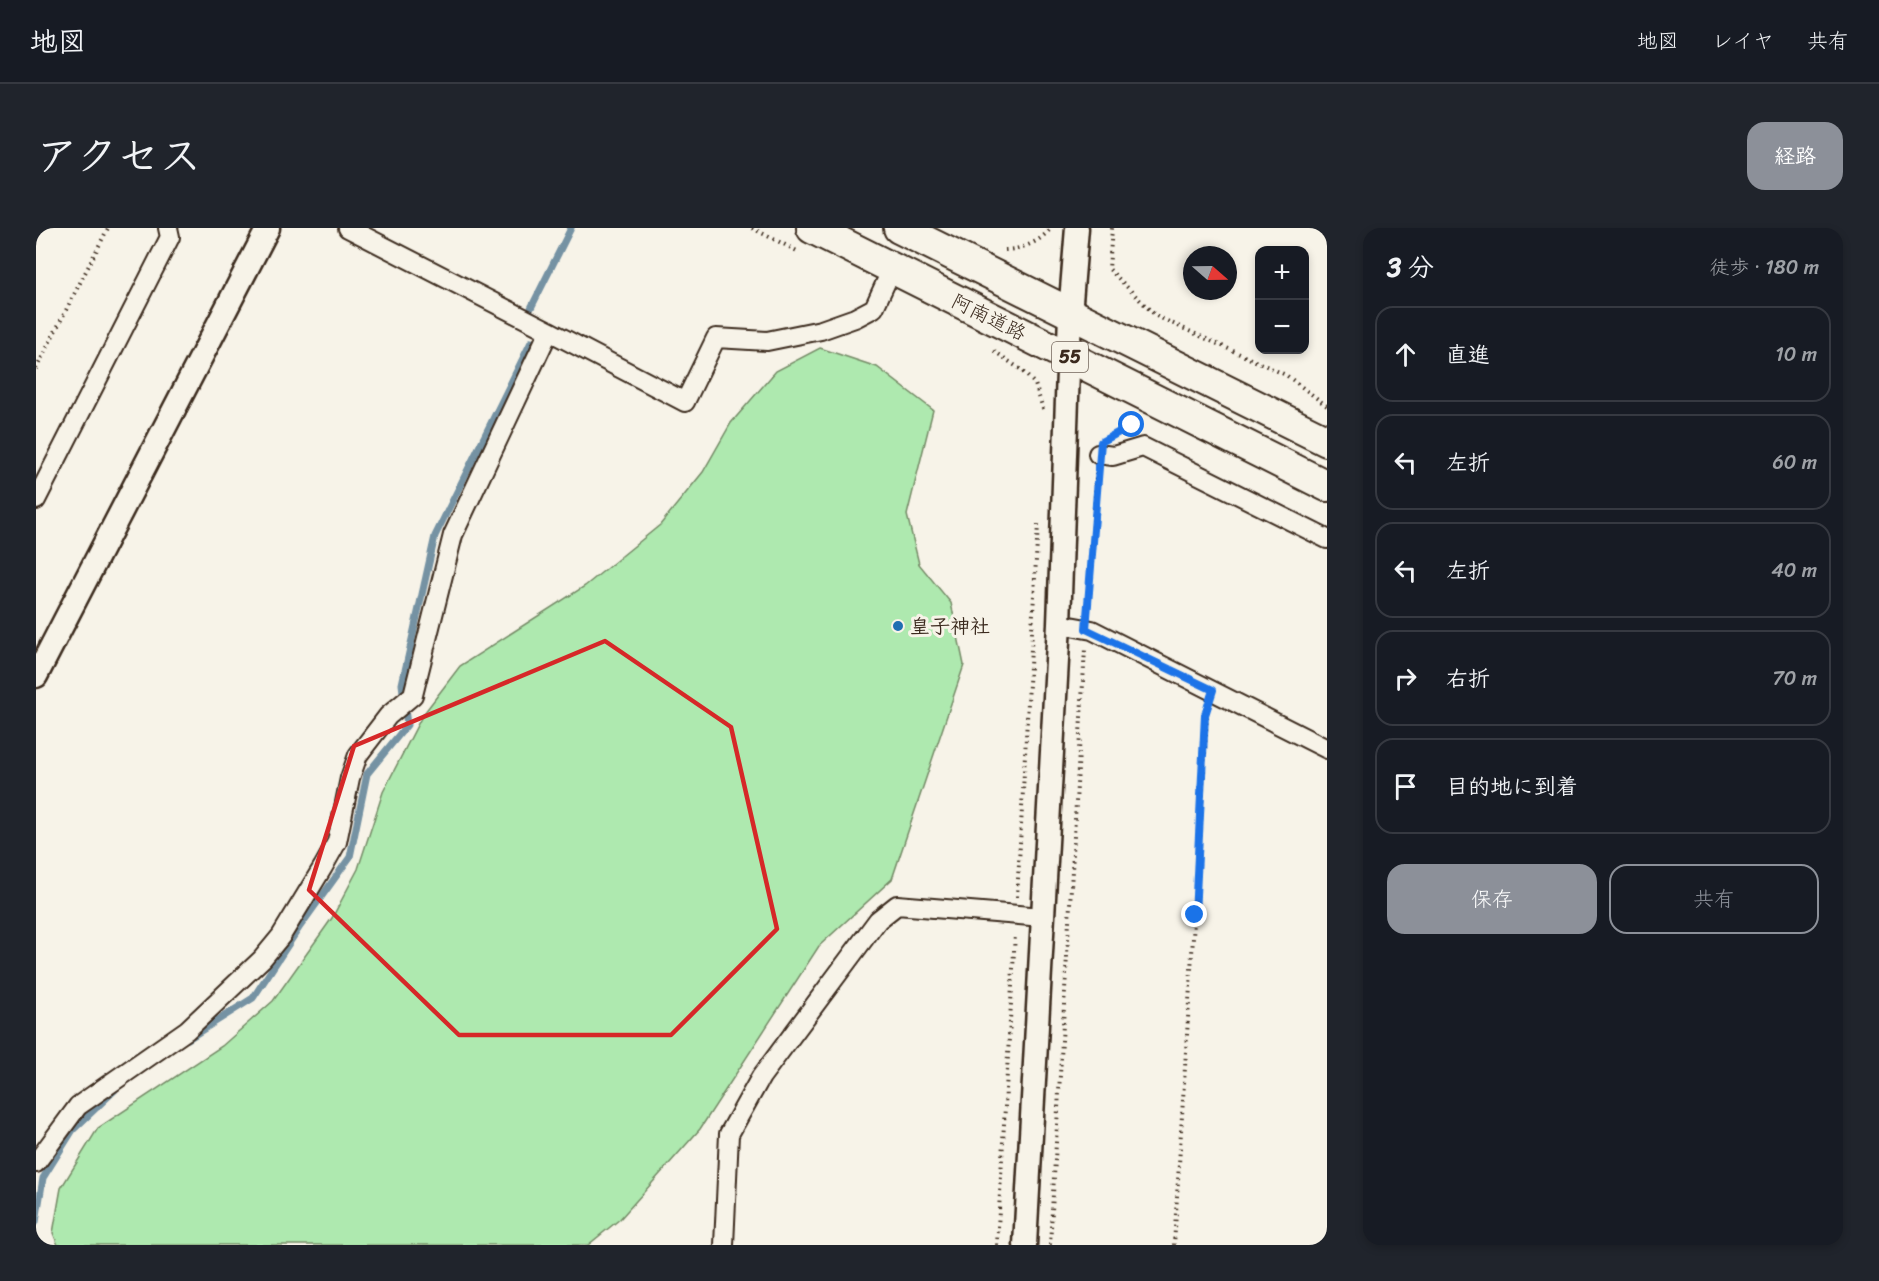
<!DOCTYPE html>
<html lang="ja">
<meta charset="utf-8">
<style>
:root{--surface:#171b24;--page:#20242c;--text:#f1f3f6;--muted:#9ea1a6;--line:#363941;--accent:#8c9099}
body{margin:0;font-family:Sriracha,"Klee One",sans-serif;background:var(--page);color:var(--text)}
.controls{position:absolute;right:18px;top:18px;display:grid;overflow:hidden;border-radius:12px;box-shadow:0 3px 9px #0003}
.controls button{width:54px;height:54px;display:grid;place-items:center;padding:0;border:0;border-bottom:2px solid var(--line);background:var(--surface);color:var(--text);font:30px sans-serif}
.compass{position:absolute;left:1147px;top:18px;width:54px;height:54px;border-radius:50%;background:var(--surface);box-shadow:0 3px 9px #0003;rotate:110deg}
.stop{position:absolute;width:18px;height:18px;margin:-14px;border:4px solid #1a73e8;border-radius:50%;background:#fff}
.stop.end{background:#1a73e8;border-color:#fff;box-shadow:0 2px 6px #0008}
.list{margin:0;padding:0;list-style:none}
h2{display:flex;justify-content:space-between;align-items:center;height:78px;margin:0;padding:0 24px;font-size:26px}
h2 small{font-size:20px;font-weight:400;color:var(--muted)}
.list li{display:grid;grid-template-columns:39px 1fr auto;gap:18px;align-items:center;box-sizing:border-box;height:96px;margin:0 12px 12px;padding:0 12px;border:2px solid var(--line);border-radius:18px}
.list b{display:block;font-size:22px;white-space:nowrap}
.list em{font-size:20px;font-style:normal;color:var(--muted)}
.actions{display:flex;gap:12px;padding:18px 24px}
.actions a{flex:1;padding:14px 0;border:2px solid var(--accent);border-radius:18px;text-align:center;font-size:21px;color:var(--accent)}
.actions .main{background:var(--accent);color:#fff}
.icon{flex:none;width:33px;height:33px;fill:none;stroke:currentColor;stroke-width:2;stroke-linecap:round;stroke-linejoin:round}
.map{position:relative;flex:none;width:1291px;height:1017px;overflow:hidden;border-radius:18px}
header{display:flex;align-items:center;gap:36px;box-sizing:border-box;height:84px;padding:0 30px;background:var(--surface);border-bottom:2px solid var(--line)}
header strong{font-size:28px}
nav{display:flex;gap:33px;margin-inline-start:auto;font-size:21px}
.intro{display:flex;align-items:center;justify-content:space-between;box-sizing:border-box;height:144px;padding:0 36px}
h1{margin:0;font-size:42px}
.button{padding:15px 27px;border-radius:18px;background:var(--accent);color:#fff;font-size:21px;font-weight:700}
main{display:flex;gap:36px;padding:0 36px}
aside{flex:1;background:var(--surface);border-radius:18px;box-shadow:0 3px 9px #0003}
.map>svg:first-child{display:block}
</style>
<header>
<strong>地図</strong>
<nav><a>地図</a><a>レイヤ</a><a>共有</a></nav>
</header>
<div class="intro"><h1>アクセス</h1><a class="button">経路</a></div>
<main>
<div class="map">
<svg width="1291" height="1017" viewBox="0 0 1291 1017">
<rect width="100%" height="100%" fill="#f7f3e8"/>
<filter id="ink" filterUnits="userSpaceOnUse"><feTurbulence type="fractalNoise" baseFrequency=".0167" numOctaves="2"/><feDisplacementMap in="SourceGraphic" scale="12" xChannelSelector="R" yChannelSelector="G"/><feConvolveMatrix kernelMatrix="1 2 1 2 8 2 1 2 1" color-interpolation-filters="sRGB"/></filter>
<g filter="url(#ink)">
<path fill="#aee9af" stroke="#748a66" stroke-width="1.5" d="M784,120L841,139L897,182L871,287L883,336L915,375L928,437L856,651L783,718L664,901L584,991L552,1017H22L17,1005L25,960L62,900L186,818L237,773L296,690L322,641L347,564L386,488L424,438L549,358L624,297L667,244L695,195L740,143Z"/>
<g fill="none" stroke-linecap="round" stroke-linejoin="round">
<path stroke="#7492a3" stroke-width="7" d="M495,80L535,0
M152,811L217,770L263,700L314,629L331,546L371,497L366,456L399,308L495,114
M0,994L7,950L37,902L79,862"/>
<g stroke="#3b2a1e" stroke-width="22">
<path id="minor" d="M513,103L649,174L680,110L731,113L785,102L819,90L838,80L856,41
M1062,226L1077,228L1107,219L1291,311
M0,272L134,9L132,0
M1023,396L1056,402L1291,521
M0,935L42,878L151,802L226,731L245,708L287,639L301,614L314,550L322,527L352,488L377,467L417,307L513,103L312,0
M688,1017L693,906L725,849L842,692L861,677L1007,689"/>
</g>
<g stroke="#3b2a1e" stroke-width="27">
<path id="tertiary" d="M0,448L232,0
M989,1017L1023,396L1034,86L1041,0"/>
</g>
<g stroke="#3b2a1e" stroke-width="34">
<path id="trunk" d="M776,0L1291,258
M863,0L1291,213"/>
</g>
<path stroke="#3b2a1e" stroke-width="4" stroke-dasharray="1.5 4.5" stroke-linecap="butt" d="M716,0L761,23
M1076,0L1073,41L1120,88L1250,147L1291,178
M969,22C987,21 1004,14 1015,0
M958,123L984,141L999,156L1007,181
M0,141L72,0
M1081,204L1096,197L1105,199
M1052,383L1061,244
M981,669L1002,296
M961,1017L979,706
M1014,1017L1049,421
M1138,1017L1171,483"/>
<use href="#minor" stroke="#f7f3e8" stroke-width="18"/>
<use href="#tertiary" stroke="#f7f3e8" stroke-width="22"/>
<use href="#trunk" stroke="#f7f3e8" stroke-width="30"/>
</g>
</g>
<g fill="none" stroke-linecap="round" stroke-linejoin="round" filter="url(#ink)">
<path stroke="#1a73e8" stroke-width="8" d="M1096,197L1065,214L1050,401L1177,462L1169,487L1159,687"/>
</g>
<path fill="none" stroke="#d62828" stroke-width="4.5" stroke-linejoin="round" d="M569,413L695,499L741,701L635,807H423L273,662L318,518Z"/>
<circle fill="#1f6fb2" stroke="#f7f3e8" stroke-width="2" cx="862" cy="398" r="6"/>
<g text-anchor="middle" stroke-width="6" stroke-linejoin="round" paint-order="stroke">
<rect fill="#f7f3e8" stroke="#73665b" stroke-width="1.5" x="1016" y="114" width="36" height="30" rx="4.5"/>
<g font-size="18" font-weight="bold" fill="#3b2a1e">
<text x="1034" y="135">55</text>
</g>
<g font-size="20" fill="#3b2a1e" stroke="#f7f3e8">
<text transform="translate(953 89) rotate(26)" y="7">阿南道路</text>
</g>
<g font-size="20" font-weight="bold" fill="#3b2a1e" stroke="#f7f3e8" text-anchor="start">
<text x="874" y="405">皇子神社</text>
</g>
</g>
</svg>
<div class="controls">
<button>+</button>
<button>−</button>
</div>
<svg class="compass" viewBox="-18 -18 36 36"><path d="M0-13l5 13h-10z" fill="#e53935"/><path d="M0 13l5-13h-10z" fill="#9ea1a6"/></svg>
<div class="stop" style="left:1096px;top:197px"></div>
<div class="stop end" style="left:1159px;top:687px"></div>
</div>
<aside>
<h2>3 分<small>徒歩 · 180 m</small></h2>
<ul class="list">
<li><svg class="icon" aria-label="ahead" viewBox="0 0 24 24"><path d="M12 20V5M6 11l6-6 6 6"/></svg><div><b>直進</b></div><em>10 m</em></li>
<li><svg class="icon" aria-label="left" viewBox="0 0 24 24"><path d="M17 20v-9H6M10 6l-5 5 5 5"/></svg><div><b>左折</b></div><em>60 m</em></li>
<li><svg class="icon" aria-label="left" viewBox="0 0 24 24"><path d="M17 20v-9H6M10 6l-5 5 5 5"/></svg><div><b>左折</b></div><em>40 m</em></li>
<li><svg class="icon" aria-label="right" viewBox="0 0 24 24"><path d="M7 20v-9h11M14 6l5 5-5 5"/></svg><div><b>右折</b></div><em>70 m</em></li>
<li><svg class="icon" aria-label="arrive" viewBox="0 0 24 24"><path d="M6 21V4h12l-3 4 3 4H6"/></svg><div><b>目的地に到着</b></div></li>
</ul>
<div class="actions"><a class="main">保存</a><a>共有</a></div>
</aside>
</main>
